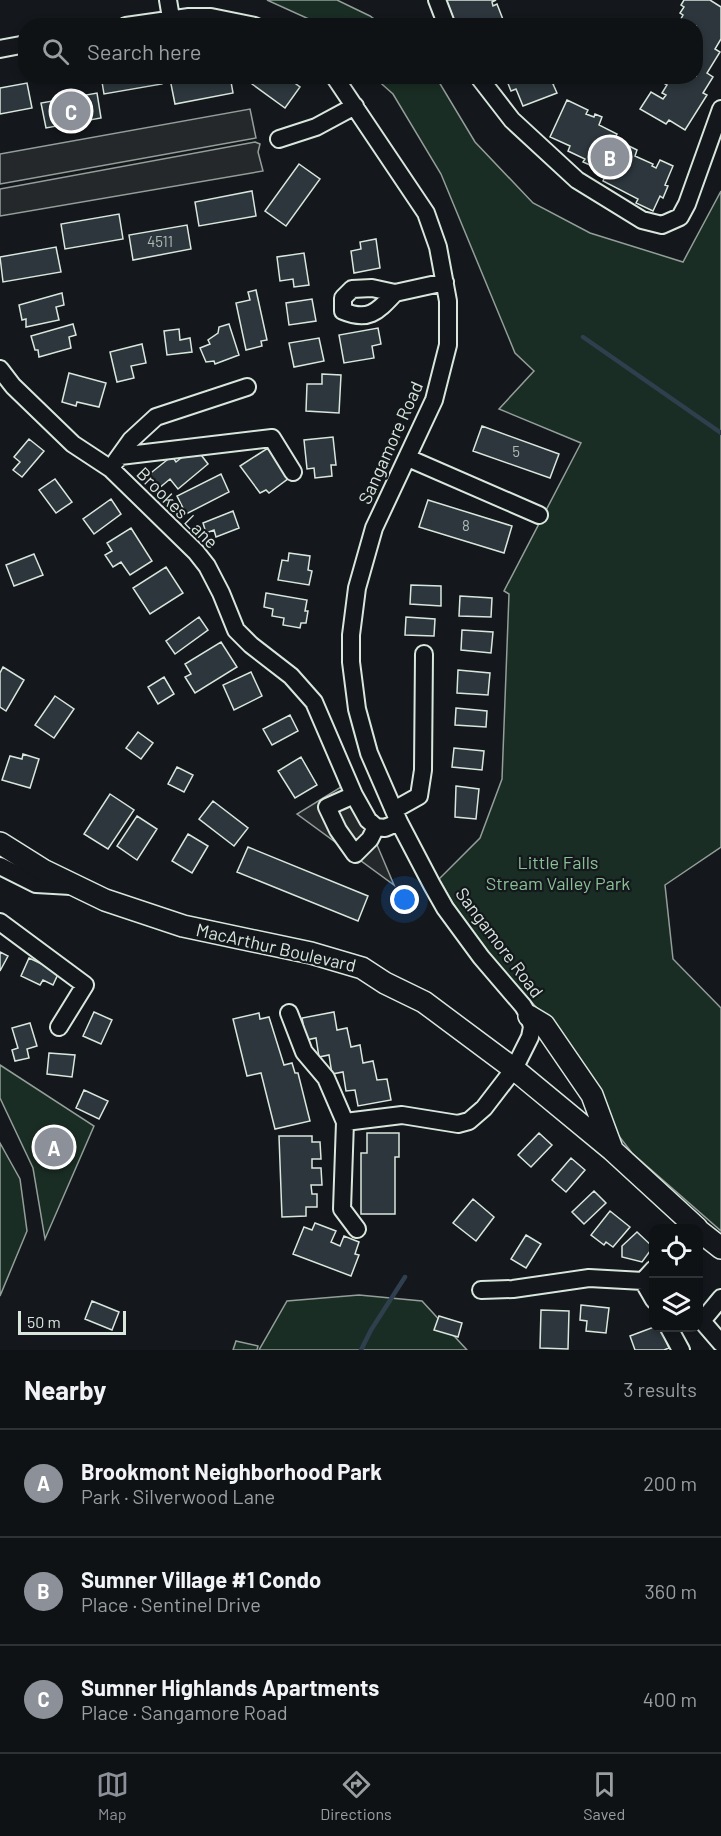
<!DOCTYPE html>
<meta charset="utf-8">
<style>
:root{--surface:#0f1215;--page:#181b1e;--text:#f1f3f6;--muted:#9b9ea0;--line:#2f3234;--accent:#8c9099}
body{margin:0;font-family:Barlow,sans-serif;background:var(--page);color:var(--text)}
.controls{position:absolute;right:18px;bottom:18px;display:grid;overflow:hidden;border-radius:12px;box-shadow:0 3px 9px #0003}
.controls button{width:54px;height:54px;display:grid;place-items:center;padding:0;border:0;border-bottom:2px solid var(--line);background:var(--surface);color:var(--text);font:30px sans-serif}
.scale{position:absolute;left:18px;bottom:15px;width:108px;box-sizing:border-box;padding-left:6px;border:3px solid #d8e6dc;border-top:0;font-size:16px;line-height:21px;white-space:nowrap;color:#d8e6dc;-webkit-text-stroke:4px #14181c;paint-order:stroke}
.you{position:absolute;left:405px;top:900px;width:21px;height:21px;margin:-15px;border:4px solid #fff;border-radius:50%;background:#1a73e8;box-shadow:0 0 0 9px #1a73e833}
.badge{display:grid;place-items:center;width:39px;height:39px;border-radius:50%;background:var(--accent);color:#fff;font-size:20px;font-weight:700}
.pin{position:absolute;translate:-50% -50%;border:3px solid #fff;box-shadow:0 2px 6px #0006}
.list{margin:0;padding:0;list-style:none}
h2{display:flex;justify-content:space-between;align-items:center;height:78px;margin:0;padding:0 24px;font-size:26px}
h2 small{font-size:20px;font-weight:400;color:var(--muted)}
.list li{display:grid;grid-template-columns:39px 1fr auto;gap:18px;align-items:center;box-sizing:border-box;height:108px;padding:0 24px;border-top:2px solid var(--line)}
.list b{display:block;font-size:22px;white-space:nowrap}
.list p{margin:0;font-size:20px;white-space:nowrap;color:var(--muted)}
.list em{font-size:20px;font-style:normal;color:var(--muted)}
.icon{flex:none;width:33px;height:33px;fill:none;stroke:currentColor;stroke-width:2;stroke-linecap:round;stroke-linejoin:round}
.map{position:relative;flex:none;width:721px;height:1350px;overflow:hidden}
.search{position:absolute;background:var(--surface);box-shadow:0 3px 9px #0003;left:18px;right:18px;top:18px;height:66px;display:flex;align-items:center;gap:15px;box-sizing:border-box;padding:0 21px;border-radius:24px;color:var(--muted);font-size:22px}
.sheet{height:402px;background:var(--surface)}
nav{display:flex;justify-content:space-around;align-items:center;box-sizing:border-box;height:84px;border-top:2px solid var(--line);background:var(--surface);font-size:16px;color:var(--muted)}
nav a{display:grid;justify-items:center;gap:3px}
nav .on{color:var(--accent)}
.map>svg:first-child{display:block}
</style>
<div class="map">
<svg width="721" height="1350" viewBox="0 0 721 1350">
<rect width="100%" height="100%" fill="#14181c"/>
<path fill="#1a2d24" stroke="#939e99" stroke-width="1.5" d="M267,0H337L370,16L382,25H322Z
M374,77H436L475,142L533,203L590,233L683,262L721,191V847L665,885L673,959L721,1008V1231L632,1153L612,1127L548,1020L491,958L454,905L439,879L480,838L502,779L509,594L504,591L581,443L499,409L534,371L515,353L441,174L393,94Z
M0,1065L94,1126L45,1239L33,1168L0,1098Z
M0,1143L20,1179L27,1231L0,1296Z
M359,1295L422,1301L467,1350H259L287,1301Z
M236,1341L258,1346L257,1350H233Z"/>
<path fill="#24282b" stroke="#939e99" stroke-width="1.5" d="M250,109L256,138L0,184V154Z
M255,142L260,144L258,152L263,171L0,216V189Z
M349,782L369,826L394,885L297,814Z"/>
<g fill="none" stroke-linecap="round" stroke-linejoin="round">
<path stroke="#2f3f4d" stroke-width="4.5" d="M583,337L721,433
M361,1350L371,1330L405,1277"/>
</g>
<path fill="#2c363c" stroke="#d8e6dc" stroke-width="1.5" d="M446,0H496L492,2L493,6L497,4L504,22L508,21L510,26H463L461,20L455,22Z
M684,0H710L721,7V39L715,49L720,52L707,73L713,77L703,93L707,95L685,130L669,120L666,124L640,109L651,92L663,99L666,95L662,93L667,85L662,82L666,76H696V26H677L683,15L680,13L684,7L681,5Z
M101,76H161L162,84L104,94Z
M183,76H230L233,93L175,104L170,79Z
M241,76H285L300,87L285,108Z
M505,76H555L557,82L553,84L557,93L523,106L516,89L511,91Z
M27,83L32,108L0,114V88Z
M97,93L101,118L46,128L41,103Z
M567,100L588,110L586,114L594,117L595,114L602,117L599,125L617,134L610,148L616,150L618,145L625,148L627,145L637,150L635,156L653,164L652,166L656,168L660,160L673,166L665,185L668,186L663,198L660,196L653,211L636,203L638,199L603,181L608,170L603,167L601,170L583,162L585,159L568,151L570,146L550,137Z
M299,164L320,179L286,226L265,211Z
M252,191L256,216L199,226L195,202Z
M119,214L123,239L65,249L61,224Z
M187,225L191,249L133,260L129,235Z
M376,239L380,268L354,273L351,251L361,249L360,242Z
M56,247L61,272L3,282L0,257Z
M304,253L309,285L294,287L293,279L280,281L277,257Z
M256,290L267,340L261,341L262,346L246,350L236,303L250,300L248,292Z
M62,293L64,305L56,307L59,320L26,327V319L22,320L19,305Z
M312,299L316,321L289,325L286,303Z
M73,324L76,335L69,337L71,348L39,357L38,350H35L31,336Z
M229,324L239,355L215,364L214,361L206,362L200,348L210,344L208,340L218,333L219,327Z
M378,328L381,344L372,346L374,358L344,363L339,335Z
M179,329L180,340L190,338L192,352L167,355L164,331Z
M319,338L324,361L294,367L289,343Z
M142,344L146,363L131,366L134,378L117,382L110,352Z
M69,373L106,383L99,407L77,402L76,406L62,402Z
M322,374L341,375L339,413L306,411L307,384H322Z
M482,426L559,454L550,478L473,451Z
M333,437L336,465H331L332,476L315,478L314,468L307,469L304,440Z
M29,439L44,451L22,477L13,470L20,462L14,457Z
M195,447L208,464L178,489L170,479L158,489L147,476L172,456L176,462Z
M268,448L289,478L269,493L266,490L260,493L240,466Z
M221,474L229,492L186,514L177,496Z
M55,479L72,502L56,513L39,490Z
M111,499L121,514L94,534L83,519Z
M428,500L512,526L504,553L419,527Z
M233,511L239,528L216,537L214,530L206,533L203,523Z
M131,528L152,561L130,575L121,562L113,567L105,555L112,551L107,543Z
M289,553L310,556L308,570L312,571L309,585L278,580L282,560L288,561Z
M34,554L43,575L14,586L6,565Z
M166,567L183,593L150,614L133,588Z
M411,585L441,586V606L410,604Z
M266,593L307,600L305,611H308L306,623H301L300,628L283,625L284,618L272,616L273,609L264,607Z
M460,596L492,598L491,617L459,616Z
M199,617L208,630L175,654L166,641Z
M406,617L435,619L434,636L405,635Z
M462,630L493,632L491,653L461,650Z
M221,642L237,667L195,693L185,677L191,674L185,664Z
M3,667L24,680L6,711L0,707V673Z
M458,670L490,673L488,695L457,693Z
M251,672L262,696L234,710L223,685Z
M164,677L174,694L158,704L148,687Z
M55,696L74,709L54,738L35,725Z
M456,708L487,711L486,727L455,725Z
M290,715L298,731L272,745L263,729Z
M138,732L153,743L141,759L126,748Z
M454,748L484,751L482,770L452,767Z
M23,754L39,759L30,788L2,780L10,756L22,759Z
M301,757L317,785L295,798L278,771Z
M177,767L193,775L184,792L168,784Z
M456,786L479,789L476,819L455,817Z
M110,794L134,810L108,849L84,834Z
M213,801L248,828L234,846L199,819Z
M137,816L157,829L137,860L117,846Z
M188,834L208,846L192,873L172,861Z
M248,847L368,896L358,921L237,872Z
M0,952L8,956L0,971Z
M29,958L59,972L53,985L43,980L40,985L21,976Z
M94,1012L112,1020L101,1044L83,1036Z
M334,1012L337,1030L347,1028L351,1047L360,1045L363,1063L373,1061L377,1080L387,1079L391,1100L358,1106L355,1090L346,1091L343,1072L332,1074L329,1055L319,1057L316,1038L306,1040L302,1018Z
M259,1013L260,1019L269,1017L284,1065L292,1063L295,1073H298L310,1121L275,1129L261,1073L247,1076L233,1019Z
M30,1023L37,1046L27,1049L29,1058L15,1061L12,1050L18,1048L12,1028Z
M49,1053L75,1055L72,1077L47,1074Z
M84,1090L108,1101L99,1119L76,1108Z
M367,1133H399V1157H395V1214H361V1153H367Z
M539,1133L552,1145L531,1167L518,1155Z
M279,1136H312V1142H320L321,1159H312V1168H321L322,1185H311L312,1194H317V1207H306V1216L282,1217Z
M571,1158L585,1170L566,1192L552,1180Z
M594,1191L606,1203L584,1224L572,1212Z
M473,1199L494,1217L476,1241L453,1223Z
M610,1211L630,1227L613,1247L606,1242L604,1245L591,1235Z
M315,1223L336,1231L331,1242L340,1246L344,1236L359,1242L355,1254L359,1255L351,1276L293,1254L304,1227L312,1230Z
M637,1232L653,1247L642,1262L622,1257V1246Z
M526,1235L541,1244L526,1268L511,1259Z
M92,1301L119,1312L112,1330L85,1319Z
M581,1305L609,1308L606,1333L586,1331L587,1321L580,1320Z
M541,1310L569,1311L568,1349L540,1348Z
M439,1316L462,1323L458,1337L434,1330Z
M654,1327L661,1328L669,1348L664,1350H635L630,1336Z"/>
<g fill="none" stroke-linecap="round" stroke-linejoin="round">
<g stroke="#d8e6dc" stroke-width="20">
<path id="minor" d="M168,0L171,18
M437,0L447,26
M126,26L189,17H211L255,26
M0,49L26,44
M334,76L426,213L438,247L448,301V345L434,400L374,528L357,588L351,635V662L357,709L369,753L399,822L432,885L445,908L481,957L523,1006L529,1016L532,1027L530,1037L514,1069L484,1108L469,1121L458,1124L402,1115L345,1122
M478,76L512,120L577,180L642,220L662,225L680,217L687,204L721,109
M279,139L316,127L355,106
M395,293C378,311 369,322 343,311V298L352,289L372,288L395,293L445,282
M0,369L13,386L73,444L111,469L196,552L207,566L221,593L236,630L251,645L291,676L314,702L354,795L368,820L376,827L385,828L399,822
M120,456L272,438L293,472
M408,458L539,515
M116,461L131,440L156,417L247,387
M354,795L327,807L338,830L355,854L370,839L376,827
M394,810L419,796L423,770L424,654
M0,866L36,884L71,886
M0,922L85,985L59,1027
M289,1013L304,1052L326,1078L345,1122L342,1209L357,1229
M643,1281L654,1300
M643,1281L654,1269
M481,1290L513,1289L589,1278L643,1281
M721,1298L702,1321L721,1343
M669,1328L681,1350"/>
</g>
<g stroke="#d8e6dc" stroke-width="24">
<path id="major" d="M0,843L43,870L105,900L183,926L311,953L362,968L385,983L424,1002L514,1069L612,1150L697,1228
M529,1016L544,1025L592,1095L612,1149
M698,1230L721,1248"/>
</g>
<use href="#minor" stroke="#14181c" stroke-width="16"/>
<use href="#major" stroke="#14181c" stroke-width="21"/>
</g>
<g text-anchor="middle" stroke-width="4.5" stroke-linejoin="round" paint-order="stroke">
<g font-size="15" fill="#adbab4">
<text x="160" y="247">4511</text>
<text x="516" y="457">5</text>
<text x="466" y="531">8</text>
</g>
<g font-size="18" fill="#d8e6dc" stroke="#14181c">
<text transform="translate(391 443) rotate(-66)" y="6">Sangamore Road</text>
<text transform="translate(177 508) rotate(45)" y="6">Brookes Lane</text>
<text transform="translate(499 943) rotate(53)" y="6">Sangamore Road</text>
<text transform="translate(276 948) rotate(13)" y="6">MacArthur Boulevard</text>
</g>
<g font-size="18" fill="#8ac095" stroke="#14181c">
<text x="558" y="869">Little Falls<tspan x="558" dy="21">Stream Valley Park</tspan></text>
</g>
</g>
</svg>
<div class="controls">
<button><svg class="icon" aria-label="locate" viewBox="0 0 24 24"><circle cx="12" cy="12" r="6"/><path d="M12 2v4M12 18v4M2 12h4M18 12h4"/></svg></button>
<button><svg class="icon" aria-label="layers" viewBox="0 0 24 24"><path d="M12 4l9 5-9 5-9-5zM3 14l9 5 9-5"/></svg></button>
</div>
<div class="scale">50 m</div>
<div class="you"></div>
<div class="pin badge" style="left:54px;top:1147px">A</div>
<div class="pin badge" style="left:610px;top:157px">B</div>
<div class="pin badge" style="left:71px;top:111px">C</div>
<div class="search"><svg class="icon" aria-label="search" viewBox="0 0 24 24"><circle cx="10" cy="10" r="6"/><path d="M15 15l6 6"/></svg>Search here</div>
</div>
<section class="sheet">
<h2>Nearby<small>3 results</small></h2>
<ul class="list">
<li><span class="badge">A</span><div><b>Brookmont Neighborhood Park</b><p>Park · Silverwood Lane</p></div><em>200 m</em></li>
<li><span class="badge">B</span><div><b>Sumner Village #1 Condo</b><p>Place · Sentinel Drive</p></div><em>360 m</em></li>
<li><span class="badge">C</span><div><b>Sumner Highlands Apartments</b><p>Place · Sangamore Road</p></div><em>400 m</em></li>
</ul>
</section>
<nav>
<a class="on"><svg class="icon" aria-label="map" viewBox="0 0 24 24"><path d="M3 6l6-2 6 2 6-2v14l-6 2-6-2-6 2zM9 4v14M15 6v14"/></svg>Map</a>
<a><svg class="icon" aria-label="directions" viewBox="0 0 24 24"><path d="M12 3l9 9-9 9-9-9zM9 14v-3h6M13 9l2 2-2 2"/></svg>Directions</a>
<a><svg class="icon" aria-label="saved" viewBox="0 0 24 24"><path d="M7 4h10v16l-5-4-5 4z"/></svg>Saved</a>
</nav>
